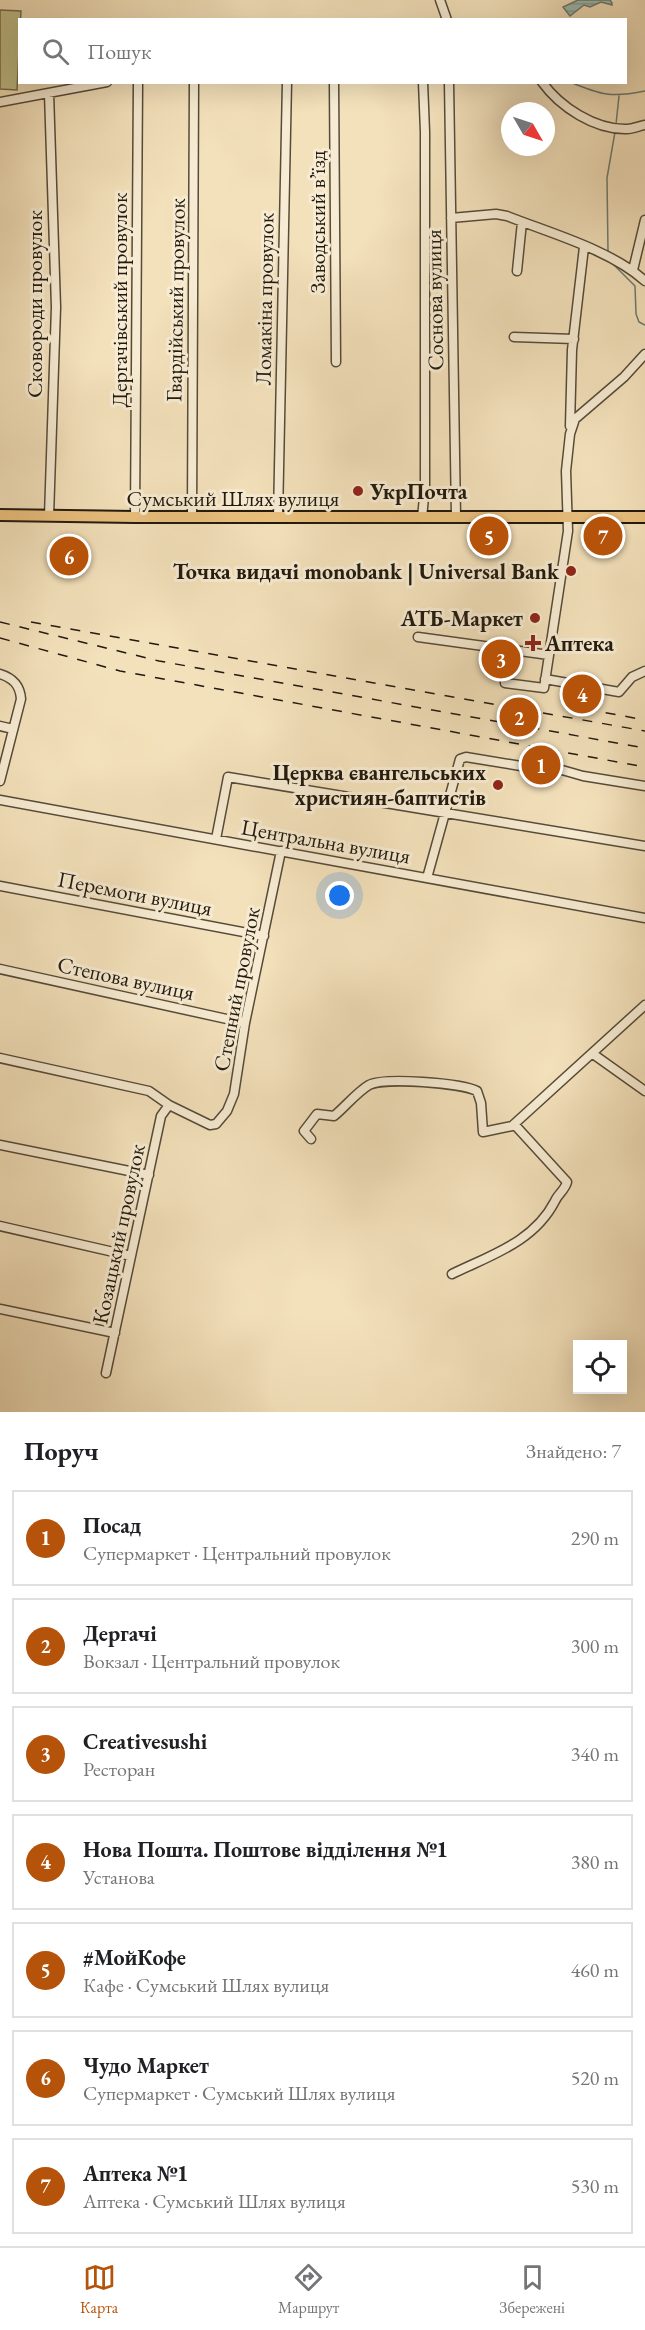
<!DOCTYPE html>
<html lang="uk">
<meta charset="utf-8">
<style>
:root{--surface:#fff;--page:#f6f6f6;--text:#202124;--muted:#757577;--line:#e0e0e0;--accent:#b45309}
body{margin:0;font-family:"EB Garamond",serif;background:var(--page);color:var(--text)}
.controls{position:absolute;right:18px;bottom:18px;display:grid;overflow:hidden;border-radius:0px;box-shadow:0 6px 24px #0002}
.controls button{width:54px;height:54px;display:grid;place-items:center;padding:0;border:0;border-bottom:2px solid var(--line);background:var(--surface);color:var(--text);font:30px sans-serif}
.compass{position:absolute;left:501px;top:102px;width:54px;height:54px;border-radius:50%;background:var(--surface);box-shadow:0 6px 24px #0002;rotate:129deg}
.you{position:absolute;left:340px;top:896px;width:21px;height:21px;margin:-15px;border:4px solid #fff;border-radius:50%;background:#1a73e8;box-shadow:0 0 0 9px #1a73e833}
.badge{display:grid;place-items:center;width:39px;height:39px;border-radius:50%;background:var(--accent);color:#fff;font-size:20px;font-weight:700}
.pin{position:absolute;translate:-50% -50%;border:3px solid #fff;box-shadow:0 2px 6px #0006}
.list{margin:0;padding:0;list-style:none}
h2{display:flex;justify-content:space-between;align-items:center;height:78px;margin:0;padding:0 24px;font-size:26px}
h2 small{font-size:20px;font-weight:400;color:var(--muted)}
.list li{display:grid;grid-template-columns:39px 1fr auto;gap:18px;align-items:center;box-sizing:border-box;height:96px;margin:0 12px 12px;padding:0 12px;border:2px solid var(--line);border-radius:0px}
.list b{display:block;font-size:22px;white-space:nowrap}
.list p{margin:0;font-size:20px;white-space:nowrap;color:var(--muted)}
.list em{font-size:20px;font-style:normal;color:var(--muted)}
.icon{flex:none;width:33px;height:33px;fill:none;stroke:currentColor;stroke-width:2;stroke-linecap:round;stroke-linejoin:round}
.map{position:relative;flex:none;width:645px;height:1412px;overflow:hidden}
.search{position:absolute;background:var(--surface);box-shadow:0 6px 24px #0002;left:18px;right:18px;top:18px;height:66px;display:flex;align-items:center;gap:15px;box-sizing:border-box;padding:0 21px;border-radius:0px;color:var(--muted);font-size:22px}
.sheet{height:834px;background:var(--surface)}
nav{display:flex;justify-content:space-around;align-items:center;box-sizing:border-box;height:84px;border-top:2px solid var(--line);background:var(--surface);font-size:16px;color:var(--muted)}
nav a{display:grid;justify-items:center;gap:3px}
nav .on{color:var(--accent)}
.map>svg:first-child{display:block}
</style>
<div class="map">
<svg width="645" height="1412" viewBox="0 0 645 1412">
<defs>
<pattern id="water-rules" width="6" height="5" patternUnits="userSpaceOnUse" patternTransform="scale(1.5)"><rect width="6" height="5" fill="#9bbdb3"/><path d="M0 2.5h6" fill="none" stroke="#85a299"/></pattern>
</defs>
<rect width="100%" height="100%" fill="#f3e1bb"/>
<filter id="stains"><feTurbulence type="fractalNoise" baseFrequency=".00333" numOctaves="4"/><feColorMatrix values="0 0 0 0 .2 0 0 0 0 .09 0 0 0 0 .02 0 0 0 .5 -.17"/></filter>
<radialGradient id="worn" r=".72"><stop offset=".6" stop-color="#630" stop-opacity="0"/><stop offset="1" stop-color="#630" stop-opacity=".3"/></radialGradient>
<path fill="#c1c18c" stroke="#716d4d" stroke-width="1.5" d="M0,10L21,11L17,90L0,89Z"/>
<path fill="url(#water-rules)" stroke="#6a7b71" stroke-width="1.5" d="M578,0H610L612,3V5L601,2L590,7L584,5L570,16L563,7Z"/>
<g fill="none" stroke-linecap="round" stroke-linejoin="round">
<path stroke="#6a7b71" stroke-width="1.5" d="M570,82C601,95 612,98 645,91
M616,124L619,96
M608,251L607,178L615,132
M611,262L635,286L636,314L639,322L645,325"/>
<g stroke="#564b39" stroke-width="11">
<path id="minor" d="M440,0L447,20
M334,82L336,362
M449,82L456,517
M542,82C560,107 595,130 627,129C633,129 639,126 645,125
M49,93L56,307L49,516
M0,102L107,82
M451,218L496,214L507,216C550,233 611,250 645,281
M633,270L645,220
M517,271L522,222
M514,337L574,339
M570,426L572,350L584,247
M135,517L138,82
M192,517L194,82
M278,517L287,82
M422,518L425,487V132L423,82
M418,637L549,655
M508,649L505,683L544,688L568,531L566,471L570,434L575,419L624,377L645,354
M0,674C13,678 20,685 21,699L0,781
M545,679L619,692L632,677L645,671
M0,726L13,729
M0,800L645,918
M216,839L228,777L645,846
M427,878L460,759L466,757L533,768L548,766L583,776L645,786
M0,886L264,936
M0,969L245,1023
M593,1054L645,1091
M0,1058L149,1091L169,1105L210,1125L216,1124L227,1111L234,1094L245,1023L281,851
M311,1139L304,1131L317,1114L334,1116C345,1107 357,1092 369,1085C384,1077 461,1083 477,1091L481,1103L483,1132L512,1126L645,1005
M0,1145L149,1175
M0,1226L131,1256
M452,1274C491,1255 534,1242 555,1201C558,1194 565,1190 567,1182L514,1124
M0,1309L115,1333
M106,1373L161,1116L169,1105"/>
</g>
<g stroke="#21190e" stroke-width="14">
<path id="major" d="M0,515L135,517H645"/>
</g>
<use href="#minor" stroke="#f7ecd3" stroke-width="8"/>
<use href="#major" stroke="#eac07e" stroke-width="10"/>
<path stroke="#21190e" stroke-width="1.5" stroke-dasharray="10 10" stroke-linecap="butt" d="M0,622L159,661L645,748
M31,622L645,731
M0,638L120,671L645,767
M586,709L645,720"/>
</g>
<g fill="#8f2418" stroke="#f7ecd3" stroke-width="2">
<circle cx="358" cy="491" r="6"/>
<circle cx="571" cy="571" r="6"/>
<circle cx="535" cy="618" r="6"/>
<path d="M530 634h6v6h6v6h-6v6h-6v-6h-6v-6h6z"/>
<circle cx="498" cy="785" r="6"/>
</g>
<g text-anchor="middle" stroke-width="6" stroke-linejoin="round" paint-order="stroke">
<g font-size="22" fill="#21190e" stroke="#f7ecd3">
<text transform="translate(317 222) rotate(-90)" y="8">Заводський в’їзд</text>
<text transform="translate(264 299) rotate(-89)" y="8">Ломакіна провулок</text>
<text transform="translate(119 300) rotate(-90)" y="8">Дергачівський провулок</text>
<text transform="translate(175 300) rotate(-89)" y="8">Гвардійський провулок</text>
<text transform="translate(434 300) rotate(-91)" y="8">Соснова вулиця</text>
<text transform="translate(34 304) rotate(-90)" y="8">Сковороди провулок</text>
<text x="233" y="506">Сумський Шлях вулиця</text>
<text transform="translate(326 841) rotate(10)" y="8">Центральна вулиця</text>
<text transform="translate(135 893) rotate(11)" y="8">Перемоги вулиця</text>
<text transform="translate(126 978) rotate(12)" y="8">Степова вулиця</text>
<text transform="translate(236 989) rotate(-79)" y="8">Степний провулок</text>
<text transform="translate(118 1234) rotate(-78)" y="8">Козацький провулок</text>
</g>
<g font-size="22" font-weight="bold" fill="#21190e" stroke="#f7ecd3" text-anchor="end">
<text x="370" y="499" text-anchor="start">УкрПочта</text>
<text x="559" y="579">Точка видачі monobank | Universal Bank</text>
<text x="523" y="626">АТБ-Маркет</text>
<text x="545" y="651" text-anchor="start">Аптека</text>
<text x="486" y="780">Церква євангельських<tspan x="486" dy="25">християн-баптистів</tspan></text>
</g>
</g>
<rect width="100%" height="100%" filter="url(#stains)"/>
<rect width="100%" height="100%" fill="url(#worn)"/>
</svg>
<div class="controls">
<button><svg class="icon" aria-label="locate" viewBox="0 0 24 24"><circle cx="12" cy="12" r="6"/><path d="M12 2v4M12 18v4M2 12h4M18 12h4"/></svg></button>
</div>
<svg class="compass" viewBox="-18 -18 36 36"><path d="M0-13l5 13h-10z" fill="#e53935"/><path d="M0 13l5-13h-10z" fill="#757577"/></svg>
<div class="you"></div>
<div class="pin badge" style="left:541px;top:765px">1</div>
<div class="pin badge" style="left:519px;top:717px">2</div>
<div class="pin badge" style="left:501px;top:659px">3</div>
<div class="pin badge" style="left:582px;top:694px">4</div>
<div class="pin badge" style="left:489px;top:536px">5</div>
<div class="pin badge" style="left:69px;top:556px">6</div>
<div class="pin badge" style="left:603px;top:536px">7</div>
<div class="search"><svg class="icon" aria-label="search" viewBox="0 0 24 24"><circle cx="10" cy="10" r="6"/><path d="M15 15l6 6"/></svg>Пошук</div>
</div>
<section class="sheet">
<h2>Поруч<small>Знайдено: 7</small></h2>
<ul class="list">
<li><span class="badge">1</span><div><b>Посад</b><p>Супермаркет · Центральний провулок</p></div><em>290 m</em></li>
<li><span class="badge">2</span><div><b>Дергачі</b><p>Вокзал · Центральний провулок</p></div><em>300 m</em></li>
<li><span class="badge">3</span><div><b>Creativesushi</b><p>Ресторан</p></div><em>340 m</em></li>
<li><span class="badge">4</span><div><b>Нова Пошта. Поштове відділення №1</b><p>Установа</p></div><em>380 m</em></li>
<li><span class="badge">5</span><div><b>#МойКофе</b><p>Кафе · Сумський Шлях вулиця</p></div><em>460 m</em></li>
<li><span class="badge">6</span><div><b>Чудо Маркет</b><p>Супермаркет · Сумський Шлях вулиця</p></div><em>520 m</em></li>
<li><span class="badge">7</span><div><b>Аптека №1</b><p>Аптека · Сумський Шлях вулиця</p></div><em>530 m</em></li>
</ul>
</section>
<nav>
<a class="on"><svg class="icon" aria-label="map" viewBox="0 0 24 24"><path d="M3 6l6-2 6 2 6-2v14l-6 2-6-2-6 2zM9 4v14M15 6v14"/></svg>Карта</a>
<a><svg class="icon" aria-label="directions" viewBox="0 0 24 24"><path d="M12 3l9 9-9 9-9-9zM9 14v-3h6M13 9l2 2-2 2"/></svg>Маршрут</a>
<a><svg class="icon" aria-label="saved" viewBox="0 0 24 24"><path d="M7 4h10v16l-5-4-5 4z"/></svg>Збережені</a>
</nav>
